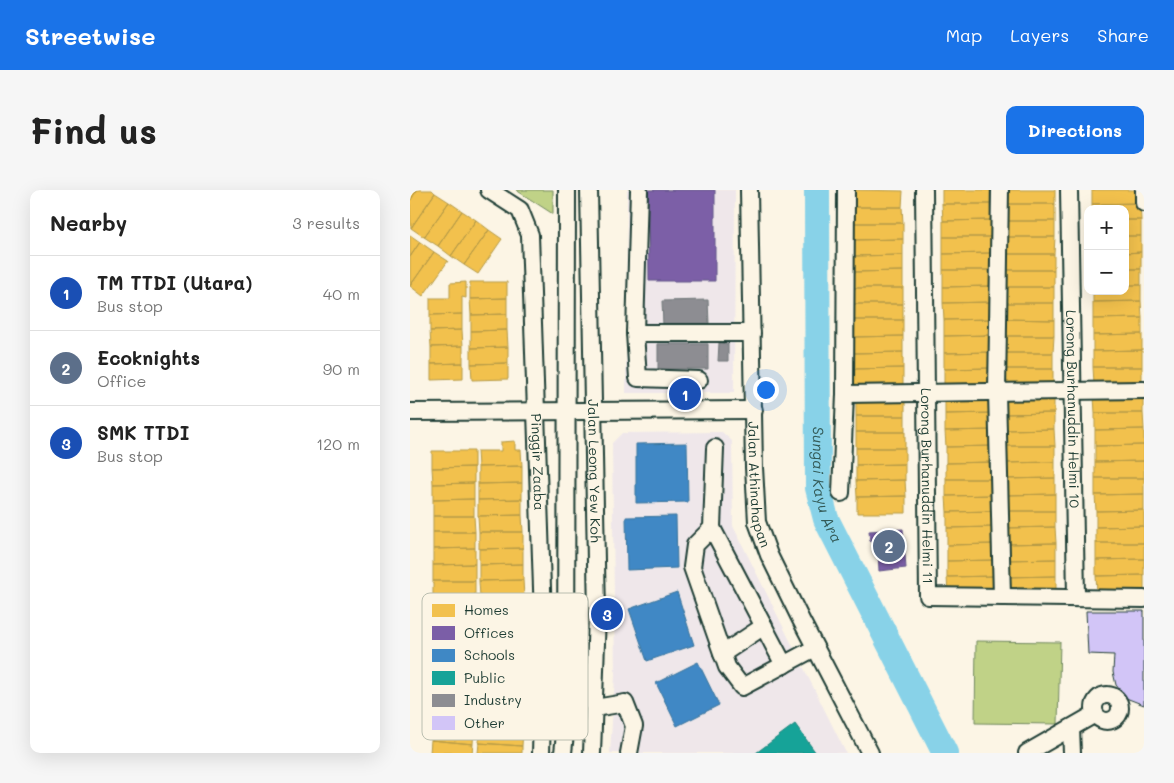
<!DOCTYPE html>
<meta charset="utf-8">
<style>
:root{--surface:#fff;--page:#f6f6f6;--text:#222;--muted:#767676;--line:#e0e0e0;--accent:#1a73e8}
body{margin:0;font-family:Mali,sans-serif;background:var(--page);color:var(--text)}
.controls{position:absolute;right:15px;top:15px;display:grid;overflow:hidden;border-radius:10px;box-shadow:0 5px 20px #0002}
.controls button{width:45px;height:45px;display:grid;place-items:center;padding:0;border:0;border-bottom:1px solid var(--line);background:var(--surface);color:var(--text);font:25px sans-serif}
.you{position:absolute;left:355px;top:199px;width:18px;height:18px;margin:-12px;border:4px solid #fff;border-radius:50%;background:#1a73e8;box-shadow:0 0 0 8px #1a73e833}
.badge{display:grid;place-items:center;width:32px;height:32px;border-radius:50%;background:var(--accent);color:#fff;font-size:16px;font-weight:700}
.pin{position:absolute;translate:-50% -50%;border:2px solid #fff;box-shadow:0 1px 5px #0006}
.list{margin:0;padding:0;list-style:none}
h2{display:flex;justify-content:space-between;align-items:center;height:65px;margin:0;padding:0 20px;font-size:21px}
h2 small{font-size:16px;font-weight:400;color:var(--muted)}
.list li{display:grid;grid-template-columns:32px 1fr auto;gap:15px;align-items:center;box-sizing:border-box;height:75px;padding:0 20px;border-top:1px solid var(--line)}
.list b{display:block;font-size:19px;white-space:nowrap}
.list p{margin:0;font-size:16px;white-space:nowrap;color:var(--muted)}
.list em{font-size:16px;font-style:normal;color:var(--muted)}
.map{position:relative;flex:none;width:734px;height:563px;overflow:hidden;border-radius:10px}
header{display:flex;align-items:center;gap:30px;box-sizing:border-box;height:70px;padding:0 25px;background:var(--accent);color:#fff}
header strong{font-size:24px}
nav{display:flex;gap:28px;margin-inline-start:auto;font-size:18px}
.intro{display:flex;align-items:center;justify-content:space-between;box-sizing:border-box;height:120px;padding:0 30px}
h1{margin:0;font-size:35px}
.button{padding:12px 22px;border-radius:10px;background:var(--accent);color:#fff;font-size:18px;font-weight:700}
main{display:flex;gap:30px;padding:0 30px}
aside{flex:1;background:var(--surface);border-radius:10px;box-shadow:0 5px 20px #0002}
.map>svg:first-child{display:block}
</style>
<header>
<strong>Streetwise</strong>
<nav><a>Map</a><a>Layers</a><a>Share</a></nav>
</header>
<div class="intro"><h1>Find us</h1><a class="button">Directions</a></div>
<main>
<aside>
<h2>Nearby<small>3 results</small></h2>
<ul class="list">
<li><span class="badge" style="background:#1a4fb4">1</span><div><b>TM TTDI (Utara)</b><p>Bus stop</p></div><em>40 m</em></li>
<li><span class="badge" style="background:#5c6f8a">2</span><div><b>Ecoknights</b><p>Office</p></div><em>90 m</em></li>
<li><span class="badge" style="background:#1a4fb4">3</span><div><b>SMK TTDI</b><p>Bus stop</p></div><em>120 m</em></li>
</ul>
</aside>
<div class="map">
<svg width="734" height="563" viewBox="0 0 734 563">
<rect width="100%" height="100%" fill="#fcf5e5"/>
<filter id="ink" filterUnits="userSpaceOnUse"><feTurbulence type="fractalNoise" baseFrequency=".02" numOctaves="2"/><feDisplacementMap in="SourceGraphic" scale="10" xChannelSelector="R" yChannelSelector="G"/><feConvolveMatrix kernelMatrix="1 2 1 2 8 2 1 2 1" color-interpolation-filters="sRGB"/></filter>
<g filter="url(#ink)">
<path fill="#efe7ea" d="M217,0H325L324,203H216Z
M312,242L322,251L323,336L436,563H200L205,486L202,253L212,243Z"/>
<path fill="#c0d287" stroke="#70885e" d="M106,0H143V24Z
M566,451L650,452L648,534L565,533Z"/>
<path fill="#f2c14e" stroke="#b39946" d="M0,0H7L0,11Z
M7,0H22L25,3L1,38L0,11Z
M443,0L493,1L492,17H443Z
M532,0H580V14H532Z
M594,0H645V14H594Z
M682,0H730V13L682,14Z
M25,3L39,12L14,47L1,38Z
M39,12L52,21L28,56L14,47Z
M730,13L731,30H715V19H682V14Z
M532,14H580L581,30L533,31Z
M594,14H645V31H594Z
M443,17H492L493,33H443Z
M52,21L66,30L41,66L28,56Z
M66,30L79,40L54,75L41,66Z
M581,30V47H533V31Z
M715,30H731V46H715Z
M594,31H645V47H594Z
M443,33H493V49L443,50Z
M79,40L92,49L68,84L54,75Z
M0,45L10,52L0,67Z
M715,46H731V62L715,63Z
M533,47H581V63L533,64Z
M594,47H645L644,64H593Z
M493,49V65L443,66V50Z
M10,52L24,62L0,96V67Z
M24,62L38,71L13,106L0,96Z
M731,62V79H715V63Z
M581,63V80H533V64Z
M593,64H644V80H593Z
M493,65V81L443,82V66Z
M715,79H731V95H715Z
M533,80H581V96L533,97Z
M593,80H644V97H593Z
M493,81V98H443V82Z
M56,92V108L52,107V124L20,125V108H40V93Z
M60,92H97V108L60,109Z
M715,95H731V111L683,112V101H715Z
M581,96L582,112L533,113V97Z
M593,97H644V113H593Z
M443,98H493V114H443Z
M97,108V124L61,125L60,109Z
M731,111L732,128L683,129V112Z
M582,112V129L534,130L533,113Z
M593,113H644V130L593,129Z
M443,114H493V130H443Z
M52,124V140L20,141V125Z
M97,124V140L61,141V125Z
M732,128V144L683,145V129Z
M582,129V145L534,146V130Z
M593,129L644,130V146H593Z
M443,130H493V146L443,147Z
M52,140L53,156L21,157L20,141Z
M97,140L98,157L61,158V141Z
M732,144V160L683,161V145Z
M582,145V162L534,163V146Z
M493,146V162L443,163V147Z
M593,146H644L643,163H592Z
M53,156V173L21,174V157Z
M98,157V173L61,174V158Z
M732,160V177H683V161Z
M493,162V178L443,179V163Z
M582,162V178L534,179V163Z
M592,163H643V179H592Z
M53,173V189L21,190V174Z
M98,173V189L62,190L61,174Z
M683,177H732V193L684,194Z
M493,178V194L443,195V179Z
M582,178V195L534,196V179Z
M592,179H643V195H592Z
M733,206V223H685L684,207Z
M583,207V223L535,224V208Z
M594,207H644V223L594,224Z
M495,209V226H446V210Z
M583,223L584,240L535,241V224Z
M644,223V239L595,240L594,224Z
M685,223H733L734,239L685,240Z
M446,226H495V242H446Z
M644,239L645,256H595V240Z
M734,239V255L685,256V240Z
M584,240V256L536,257L535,241Z
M446,242H495V258H446Z
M105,251V260H111L112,276L68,277L67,261H91V252Z
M734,255V271L685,272V256Z
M584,256V272L536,273V257Z
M595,256H645V272L595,273Z
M446,258H495V274L446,275Z
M22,261H64V277L22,278Z
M734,271V288H685V272Z
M584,272V289H536V273Z
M645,272V288L595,289V273Z
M495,274V290L446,291V275Z
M112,276V293L68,294V277Z
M64,277V293L23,294L22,278Z
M645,288V304L596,305L595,289Z
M685,288H734V304L685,305Z
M536,289H584V305L536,306Z
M495,290L496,306L447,307L446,291Z
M64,293V309L23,310V294Z
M112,293V309L68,310V294Z
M645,304V321H596V305Z
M734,304V320L686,321L685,305Z
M584,305L585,321L537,322L536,306Z
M496,306V323H447V307Z
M64,309V326H23V310Z
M112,309V325L68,326V310Z
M734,320V336L686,337V321Z
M585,321V337L537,338V322Z
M596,321H645V337L596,338Z
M112,325L113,342H69L68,326Z
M23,326H64L65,342H23Z
M734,336V353H686V337Z
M585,337V354L537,355V338Z
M645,337L646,353L596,354V338Z
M23,342H65V358L23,359Z
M69,342H113V358L69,359Z
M646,353V369L596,370V354Z
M686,353H734V369L686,370Z
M585,354V370L537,371V355Z
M65,358V374L23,375V359Z
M113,358V374L69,375V359Z
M646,369V386L596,387V370Z
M734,369V385L686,386V370Z
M585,370V386L537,387V371Z
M65,374V391H23V375Z
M113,374V390L69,391V375Z
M734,385V401L687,402L686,386Z
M585,386L586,403L538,404L537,387Z
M646,386V402L596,403V387Z
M113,390L114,406L70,407L69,391Z
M23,391H65V407H23Z
M23,534L64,537L63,554L21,550Z
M70,537L113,539L112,556L69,553Z
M21,550L63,554L62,563H20Z
M69,553L112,556V563H68Z"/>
<path fill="#7b5ea7" stroke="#5f5484" d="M238,0H305V91H239Z
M493,339L496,378L469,381L468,360L464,361V351L460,352L459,341Z"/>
<path fill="#3f88c5" stroke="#35729a" d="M277,253L278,312L226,313V254Z
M266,326L267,378L217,380L216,327Z
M267,402L284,455L237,471L219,419Z
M288,472L309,515L267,536L246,493Z"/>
<path fill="#17a398" stroke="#19847a" d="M385,534L406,563H346Z"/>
<path fill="#8d8d92" stroke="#6c7576" d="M298,110L299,134L253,135L252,111Z
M309,153L318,154V171H308Z
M248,154H298V179H248Z"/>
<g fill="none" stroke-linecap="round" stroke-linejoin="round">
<path stroke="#88d2e8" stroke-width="26" id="s1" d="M407,0L408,298L416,329L535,563"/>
</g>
<path fill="#d2c5f7" stroke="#1f3d34" d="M676,421H734V515L716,508L706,495L703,482L704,465L678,464Z"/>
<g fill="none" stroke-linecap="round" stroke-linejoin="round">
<g stroke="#1f3d34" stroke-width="20">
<g id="minor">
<path id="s2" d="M79,0L110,20L120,45L134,457L131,563"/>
<path id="s3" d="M179,0L187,425L182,563"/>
<path d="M229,0L225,143L228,188L289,190"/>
<path id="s4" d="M339,0L344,277L347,332L359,365L391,430L460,563"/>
<path id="s5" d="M514,0L518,406L734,409"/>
<path d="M590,0L587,202L592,407"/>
<path id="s6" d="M659,0L666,407"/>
<path d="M734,0V13"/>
<path d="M225,143H342"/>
<path d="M435,204L734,200"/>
<path d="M0,222L344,220"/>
<path d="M305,258L302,338L285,355L282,377L317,477L332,497L405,458"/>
<path d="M431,303L435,204L436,0"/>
<path d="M302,338L374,475"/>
<path d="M312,464L354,436"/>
<circle cx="697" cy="518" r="13"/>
<path d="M185,518L215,513L224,536L219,563"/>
<path d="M661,538L662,563"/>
<path d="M153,563L156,534L157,0"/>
<path d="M617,563L685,524"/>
</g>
</g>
<use href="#minor" stroke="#fcf5e5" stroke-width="16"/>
</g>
</g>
<g text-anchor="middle" stroke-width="5" stroke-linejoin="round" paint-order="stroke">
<g font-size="14" fill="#1f3d34" stroke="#fcf5e5">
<text dy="5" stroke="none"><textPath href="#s6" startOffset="219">Lorong Burhanuddin Helmi 10</textPath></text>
<text dy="5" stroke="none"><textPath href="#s2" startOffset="291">Pinggir Zaaba</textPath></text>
<text dy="5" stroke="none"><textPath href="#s3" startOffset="281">Jalan Leong Yew Koh</textPath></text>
<text dy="5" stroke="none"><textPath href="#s4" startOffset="295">Jalan Athinahapan</textPath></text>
<text dy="5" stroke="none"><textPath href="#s5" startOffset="296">Lorong Burhanuddin Helmi 11</textPath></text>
</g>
<g font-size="15" font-style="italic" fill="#345b58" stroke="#fcf5e5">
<text dy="5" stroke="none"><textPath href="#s1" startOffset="296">Sungai Kayu Ara</textPath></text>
</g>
</g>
<rect x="12" y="403" width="166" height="147" rx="8" fill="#fcf5e5" stroke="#babeb0" stroke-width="1"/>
<rect x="22" y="414" width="23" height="13" fill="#f2c14e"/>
<rect x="22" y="436" width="23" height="14" fill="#7b5ea7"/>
<rect x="22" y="459" width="23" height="13" fill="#3f88c5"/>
<rect x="22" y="481" width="23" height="14" fill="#17a398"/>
<rect x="22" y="504" width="23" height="13" fill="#8d8d92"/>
<rect x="22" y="526" width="23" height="14" fill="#d2c5f7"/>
<g font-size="14" fill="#1f3d34">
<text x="54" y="425">Homes</text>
<text x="54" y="448">Offices</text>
<text x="54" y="470">Schools</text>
<text x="54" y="493">Public</text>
<text x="54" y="515">Industry</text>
<text x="54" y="538">Other</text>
</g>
</svg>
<div class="controls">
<button>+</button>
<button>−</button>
</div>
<div class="you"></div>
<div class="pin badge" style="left:275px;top:204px;background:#1a4fb4">1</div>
<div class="pin badge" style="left:479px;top:356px;background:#5c6f8a">2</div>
<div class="pin badge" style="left:197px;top:424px;background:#1a4fb4">3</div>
</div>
</main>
